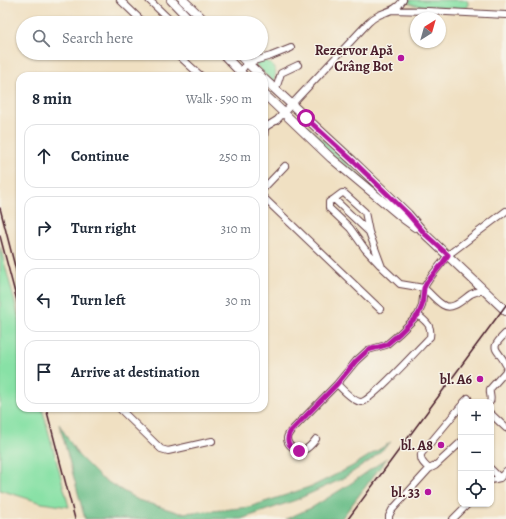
<!DOCTYPE html>
<meta charset="utf-8">
<style>
:root{--surface:#fff;--page:#f2f2f3;--text:#1f2937;--muted:#747a83;--line:#e0e1e3}
body{margin:0;font-family:Alegreya,serif;background:var(--page);color:var(--text)}
.controls{position:absolute;right:12px;bottom:12px;display:grid;overflow:hidden;border-radius:8px;box-shadow:0 1px 3px #0004}
.controls button{width:36px;height:36px;display:grid;place-items:center;padding:0;border:0;border-bottom:1px solid var(--line);background:var(--surface);color:var(--text);font:20px sans-serif}
.compass{position:absolute;left:410px;top:12px;width:36px;height:36px;border-radius:50%;background:var(--surface);box-shadow:0 1px 3px #0004;rotate:37deg}
.stop{position:absolute;width:12px;height:12px;margin:-9px;border:3px solid #b5179e;border-radius:50%;background:#fff}
.stop.end{background:#b5179e;border-color:#fff;box-shadow:0 1px 4px #0008}
.list{margin:0;padding:0;list-style:none}
h2{display:flex;justify-content:space-between;align-items:center;height:52px;margin:0;padding:0 16px;font-size:17px}
h2 small{font-size:13px;font-weight:400;color:var(--muted)}
.list li{display:grid;grid-template-columns:26px 1fr auto;gap:12px;align-items:center;box-sizing:border-box;height:64px;margin:0 8px 8px;padding:0 8px;border:1px solid var(--line);border-radius:12px}
.list b{display:block;font-size:15px;white-space:nowrap}
.list em{font-size:13px;font-style:normal;color:var(--muted)}
.icon{flex:none;width:22px;height:22px;fill:none;stroke:currentColor;stroke-width:2;stroke-linecap:round;stroke-linejoin:round}
.map{position:relative;flex:none;width:506px;height:519px;overflow:hidden}
.search{position:absolute;background:var(--surface);box-shadow:0 1px 3px #0004;left:16px;top:16px;width:252px;height:44px;display:flex;align-items:center;gap:10px;box-sizing:border-box;padding:0 14px;border-radius:22px;color:var(--muted);font-size:15px}
.panel{position:absolute;background:var(--surface);box-shadow:0 1px 3px #0004;left:16px;top:72px;width:252px;height:340px;border-radius:12px}
.map>svg:first-child{display:block}
</style>
<div class="map">
<svg width="506" height="519" viewBox="0 0 506 519">
<rect width="100%" height="100%" fill="#f7f3e8"/>
<filter id="ink" filterUnits="userSpaceOnUse"><feTurbulence type="fractalNoise" baseFrequency=".025" numOctaves="2"/><feDisplacementMap in="SourceGraphic" scale="8" xChannelSelector="R" yChannelSelector="G"/><feConvolveMatrix kernelMatrix="1 2 1 2 8 2 1 2 1" color-interpolation-filters="sRGB"/></filter>
<filter id="wash" filterUnits="userSpaceOnUse"><feTurbulence type="fractalNoise" baseFrequency=".012" numOctaves="4" result="noise"/><feDisplacementMap in="SourceGraphic" scale="16" xChannelSelector="R" yChannelSelector="G"/><feGaussianBlur stdDeviation="0.9" result="paint"/><feColorMatrix in="noise" values="0 0 0 0 0 0 0 0 0 0 0 0 0 0 0 0 0 1.4 0 .05"/><feComposite in="paint" operator="in"/></filter>
<g filter="url(#wash)">
<rect width="100%" height="100%" fill="#f0e0c2"/>
<path fill="#88e1a6" stroke="#698068" d="M408,0H467L468,3V7L461,9L414,5L408,2Z
M263,60C274,64 279,71 273,82L254,63Z
M305,124L331,147L382,196L327,150L302,126Z
M0,246L20,322V408H42L69,507L42,503L0,490Z"/>
<path fill="#6ebf8b" stroke="#5c6f5b" d="M59,424L78,455L101,478L138,500L180,513L212,511L249,507L286,495L315,485L351,467L391,442L371,460L342,479L296,500L241,519H85L64,441Z
M387,458L341,519H286L313,507L350,484Z"/>
</g>
<g filter="url(#ink)">
<g fill="none" stroke-linecap="round" stroke-linejoin="round">
<g stroke="#633c42" stroke-width="8">
<path id="minor" d="M120,0L144,23
M149,0L173,23
M392,10L427,11L506,15
M176,53L201,76
M238,76L240,72L247,63L271,56L291,48
M276,89L281,73L298,65
M264,128L277,120L368,23C371,20 375,17 379,15C388,11 397,10 403,0
M264,137L265,128
M264,188L285,166
M264,198L380,309
M334,199L329,202V208L350,228L365,249L380,265
M483,290C479,291 475,292 471,294C463,299 453,311 443,305C436,301 430,293 424,288C429,277 440,266 448,255L506,211
M506,333C487,351 498,347 506,365
M337,384C342,389 354,402 361,402C371,401 420,347 430,337C432,325 426,322 418,315L422,306L424,288L400,284L382,267L369,232L365,212L344,193H342L334,199L369,232
M464,402L468,398
M490,402C492,398 489,394 490,389L506,371
M119,408L161,449L168,451L212,441
M491,414L506,428
M316,439C313,443 309,448 304,450C297,452 287,446 287,438C287,436 289,434 290,432L337,384L356,361L368,350L386,345L400,333L418,315
M429,469C424,464 420,461 421,454L461,406
M491,469L500,478
M491,480L500,478L506,471
M389,519V516L392,510L429,469L435,466L461,442
M453,519L468,504"/>
</g>
<g stroke="#633c42" stroke-width="10">
<path id="major" d="M171,0L193,23
M183,0L207,23
M222,53L244,76
M237,53L261,76
M264,79L353,161L408,214L426,235L506,311
M264,94L331,158L404,219L415,227"/>
</g>
<use href="#minor" stroke="#fff" stroke-width="6"/>
<use href="#major" stroke="#fff" stroke-width="8"/>
<path stroke="#4a1f2b" stroke-width="1.5" d="M0,208L20,286
M0,236L20,312
M46,408L75,519
M348,519L506,305"/>
</g>
</g>
<g fill="none" stroke-linecap="round" stroke-linejoin="round" filter="url(#ink)">
<path stroke="#b5179e" stroke-width="5" d="M299,451C289,447 285,442 290,432L337,384L356,361L368,350L386,345L400,333L418,315L422,306L424,288L427,282L442,264L448,255L426,235L408,214L353,161L306,118"/>
</g>
<g fill="#b5179e" stroke="#f7f3e8" stroke-width="1.5">
<circle cx="401" cy="58" r="4"/>
<circle cx="480" cy="379" r="4"/>
<circle cx="441" cy="445" r="4"/>
<circle cx="428" cy="492" r="4"/>
</g>
<g text-anchor="middle" stroke-width="3" stroke-linejoin="round" paint-order="stroke">
<g font-size="14" font-weight="bold" fill="#4a1f2b" stroke="#f7f3e8" text-anchor="end">
<text x="393" y="55">Rezervor Apă<tspan x="393" dy="16">Crâng Bot</tspan></text>
<text x="472" y="384">bl. A6</text>
<text x="433" y="450">bl. A8</text>
<text x="420" y="497">bl. 33</text>
</g>
</g>
</svg>
<div class="controls">
<button>+</button>
<button>−</button>
<button><svg class="icon" aria-label="locate" viewBox="0 0 24 24"><circle cx="12" cy="12" r="6"/><path d="M12 2v4M12 18v4M2 12h4M18 12h4"/></svg></button>
</div>
<svg class="compass" viewBox="-18 -18 36 36"><path d="M0-13l5 13h-10z" fill="#e53935"/><path d="M0 13l5-13h-10z" fill="#747a83"/></svg>
<div class="stop" style="left:306px;top:118px"></div>
<div class="stop end" style="left:299px;top:451px"></div>
<div class="search"><svg class="icon" aria-label="search" viewBox="0 0 24 24"><circle cx="10" cy="10" r="6"/><path d="M15 15l6 6"/></svg>Search here</div>
<section class="panel">
<h2>8 min<small>Walk · 590 m</small></h2>
<ul class="list">
<li><svg class="icon" aria-label="ahead" viewBox="0 0 24 24"><path d="M12 20V5M6 11l6-6 6 6"/></svg><div><b>Continue</b></div><em>250 m</em></li>
<li><svg class="icon" aria-label="right" viewBox="0 0 24 24"><path d="M7 20v-9h11M14 6l5 5-5 5"/></svg><div><b>Turn right</b></div><em>310 m</em></li>
<li><svg class="icon" aria-label="left" viewBox="0 0 24 24"><path d="M17 20v-9H6M10 6l-5 5 5 5"/></svg><div><b>Turn left</b></div><em>30 m</em></li>
<li><svg class="icon" aria-label="arrive" viewBox="0 0 24 24"><path d="M6 21V4h12l-3 4 3 4H6"/></svg><div><b>Arrive at destination</b></div></li>
</ul>
</section>
</div>
